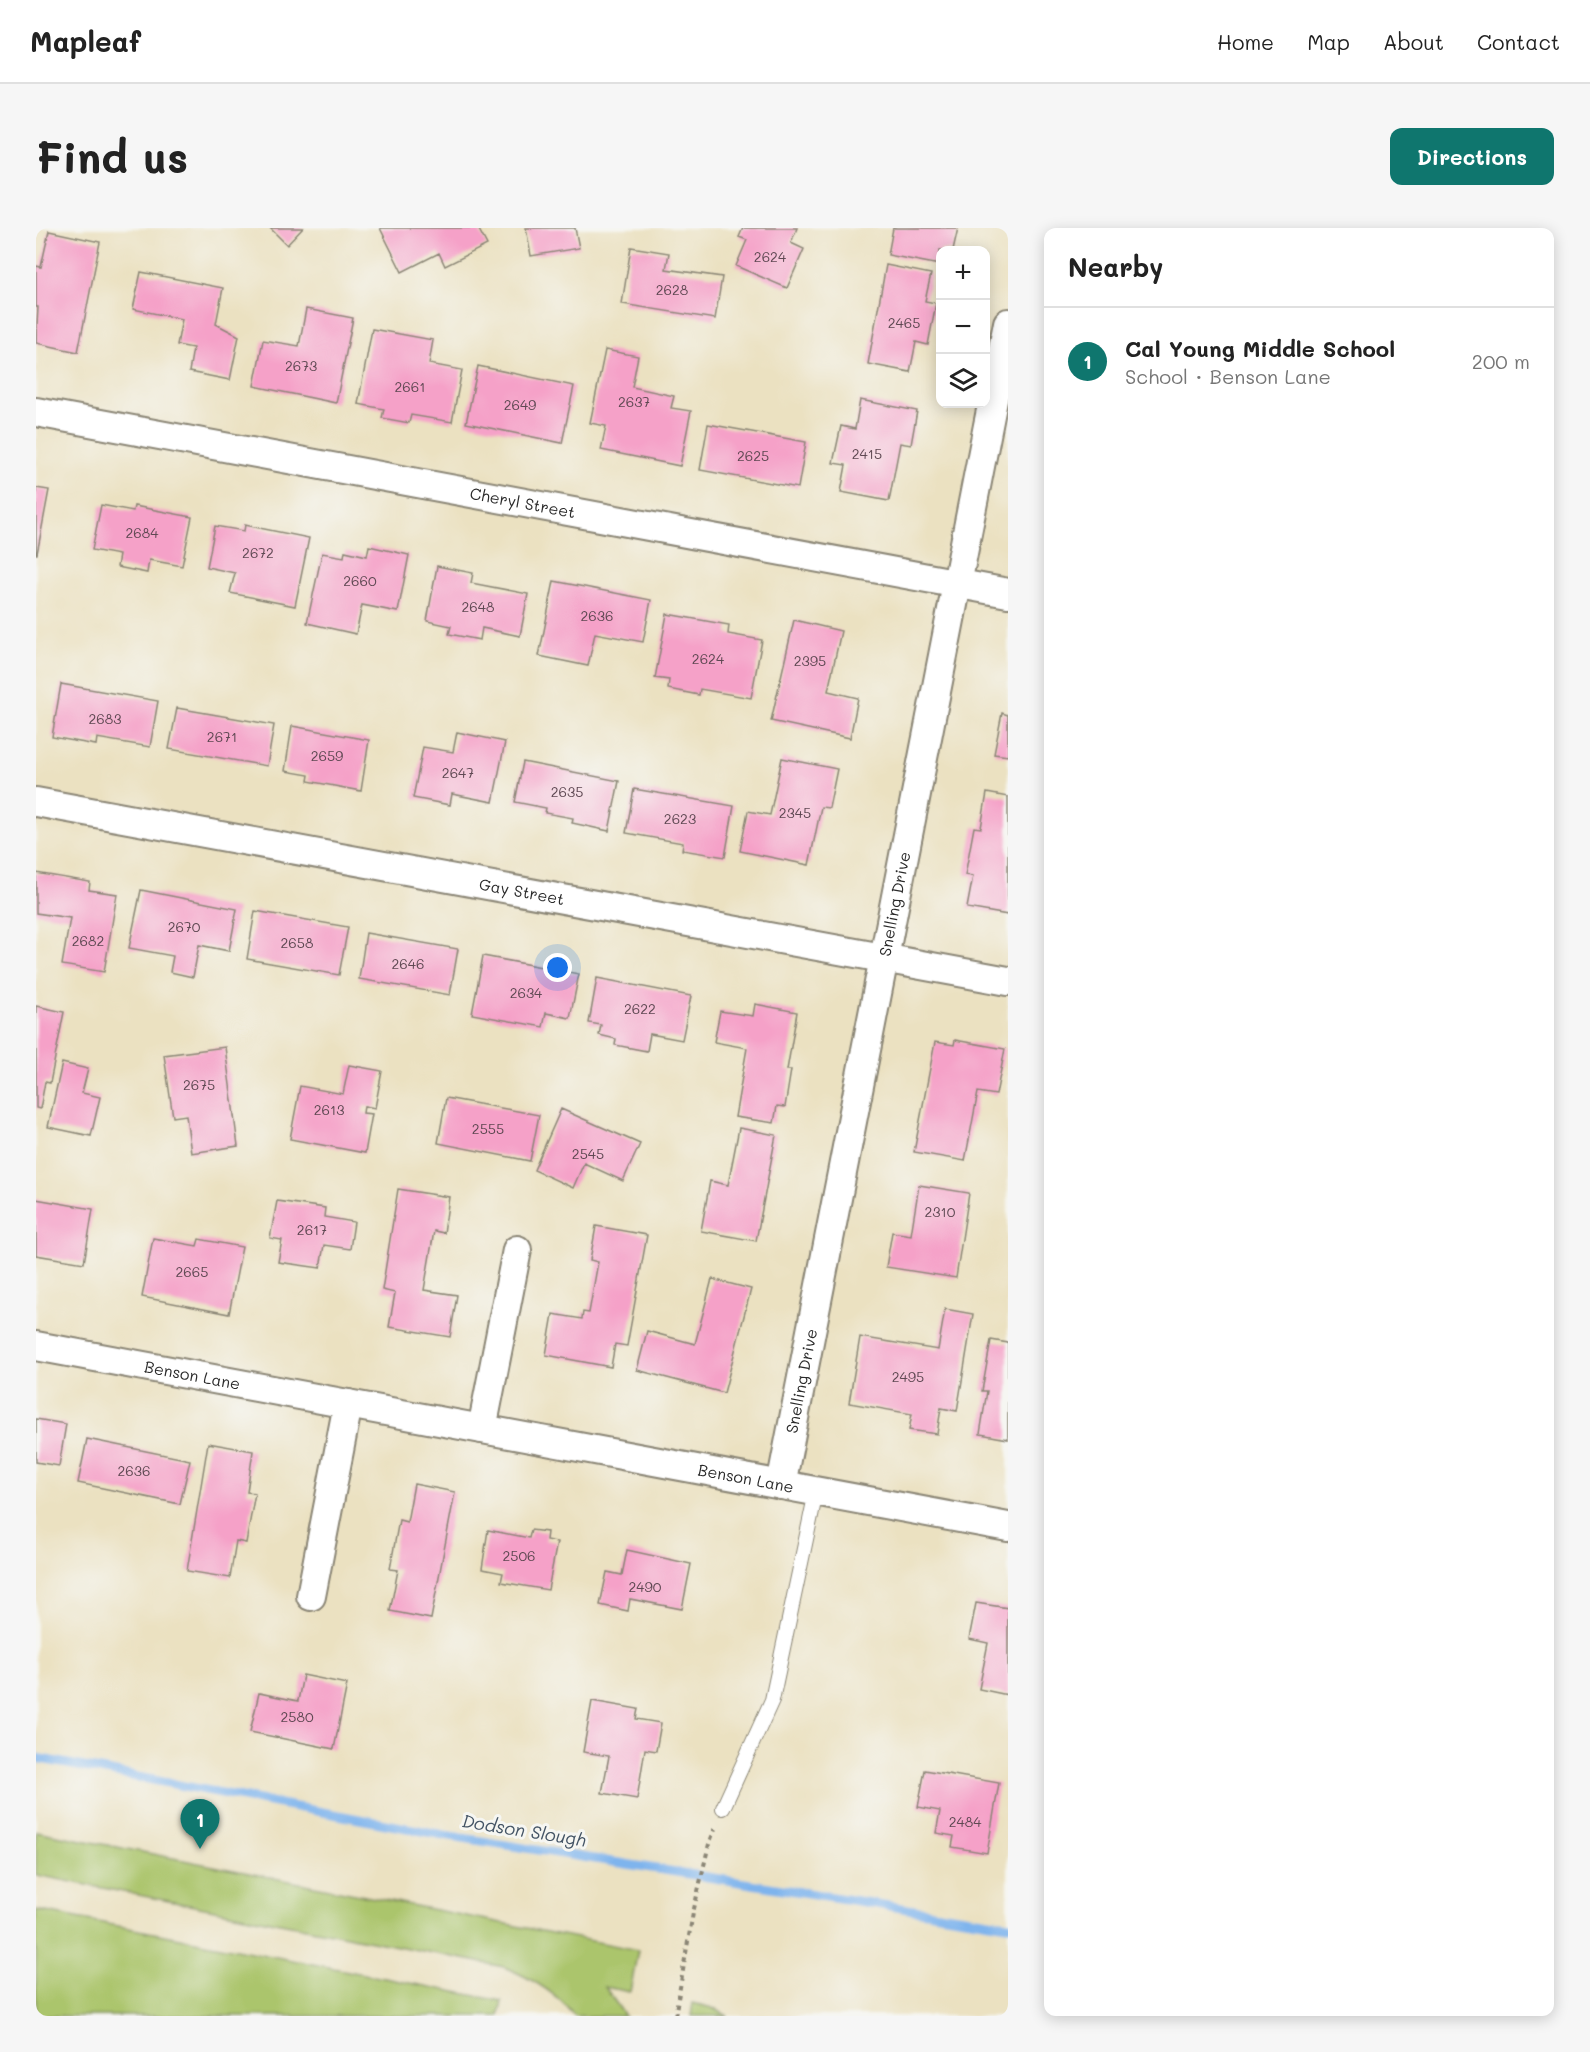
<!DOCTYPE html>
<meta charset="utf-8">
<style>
:root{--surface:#fff;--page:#f6f6f6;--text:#222;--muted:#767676;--line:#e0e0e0;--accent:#0f766e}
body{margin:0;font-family:Mali,sans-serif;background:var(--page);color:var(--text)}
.controls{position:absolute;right:18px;top:18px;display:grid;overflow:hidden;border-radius:12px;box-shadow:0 3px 15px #0003}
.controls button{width:54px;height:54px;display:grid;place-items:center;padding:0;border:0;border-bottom:2px solid var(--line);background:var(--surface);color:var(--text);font:30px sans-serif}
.you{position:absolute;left:522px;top:740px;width:21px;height:21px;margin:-15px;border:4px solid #fff;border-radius:50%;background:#1a73e8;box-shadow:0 0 0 9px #1a73e833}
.badge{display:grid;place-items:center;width:39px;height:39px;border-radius:50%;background:var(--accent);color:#fff;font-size:20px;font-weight:700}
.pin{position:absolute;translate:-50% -50px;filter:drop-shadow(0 2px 3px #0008)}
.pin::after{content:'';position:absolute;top:32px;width:21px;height:18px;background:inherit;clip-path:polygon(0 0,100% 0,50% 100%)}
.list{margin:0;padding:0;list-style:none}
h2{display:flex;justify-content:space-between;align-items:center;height:78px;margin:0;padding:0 24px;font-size:26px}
h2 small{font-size:20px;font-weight:400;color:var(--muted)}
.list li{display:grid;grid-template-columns:39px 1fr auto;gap:18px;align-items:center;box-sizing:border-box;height:108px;padding:0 24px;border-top:2px solid var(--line)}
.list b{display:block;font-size:22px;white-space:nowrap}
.list p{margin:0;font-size:20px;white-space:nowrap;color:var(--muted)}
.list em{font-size:20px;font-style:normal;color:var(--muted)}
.icon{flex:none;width:33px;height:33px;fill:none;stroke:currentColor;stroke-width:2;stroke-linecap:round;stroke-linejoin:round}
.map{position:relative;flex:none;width:972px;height:1788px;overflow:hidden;border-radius:12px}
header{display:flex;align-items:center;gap:36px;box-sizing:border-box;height:84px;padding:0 30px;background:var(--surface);border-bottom:2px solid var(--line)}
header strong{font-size:28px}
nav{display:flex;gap:33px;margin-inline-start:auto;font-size:21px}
.intro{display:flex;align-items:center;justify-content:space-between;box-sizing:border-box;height:144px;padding:0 36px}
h1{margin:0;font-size:42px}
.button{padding:15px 27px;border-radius:12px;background:var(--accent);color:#fff;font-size:21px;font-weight:700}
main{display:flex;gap:36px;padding:0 36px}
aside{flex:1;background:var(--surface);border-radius:12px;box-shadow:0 3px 15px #0003}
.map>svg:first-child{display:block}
</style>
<header>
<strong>Mapleaf</strong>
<nav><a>Home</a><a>Map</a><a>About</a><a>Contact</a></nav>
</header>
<div class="intro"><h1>Find us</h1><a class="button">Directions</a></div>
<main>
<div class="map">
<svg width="972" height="1788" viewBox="0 0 972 1788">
<rect width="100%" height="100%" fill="#f6f6f2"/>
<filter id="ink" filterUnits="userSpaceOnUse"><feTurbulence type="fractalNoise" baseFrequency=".0167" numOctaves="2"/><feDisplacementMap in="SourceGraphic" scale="12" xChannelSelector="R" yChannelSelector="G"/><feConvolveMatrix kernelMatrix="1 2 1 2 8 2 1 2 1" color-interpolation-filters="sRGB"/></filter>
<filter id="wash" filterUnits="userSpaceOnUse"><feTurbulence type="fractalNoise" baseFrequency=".008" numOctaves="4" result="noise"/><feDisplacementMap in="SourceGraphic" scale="24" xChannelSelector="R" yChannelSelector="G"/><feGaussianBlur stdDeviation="1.35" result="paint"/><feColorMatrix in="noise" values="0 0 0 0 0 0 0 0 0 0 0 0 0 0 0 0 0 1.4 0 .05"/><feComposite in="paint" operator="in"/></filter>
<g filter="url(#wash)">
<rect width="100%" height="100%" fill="#ebe1c1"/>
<path fill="#abc56c" stroke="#6b784c" stroke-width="1.5" d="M0,1603L602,1722L594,1764L569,1759L589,1788H539C521,1765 495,1750 468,1739L0,1647Z
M0,1682L466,1773L463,1788H0Z
M657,1775L676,1780L692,1788H655Z"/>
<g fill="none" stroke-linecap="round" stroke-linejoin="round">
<path stroke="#7eb4ed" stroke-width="9" d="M0,1530L408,1607L972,1697"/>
</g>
<g id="blocks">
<path fill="#f5a1c8" d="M234,0H267L251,17Z
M344,0H442L451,17L409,38L403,25L366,44Z
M490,0H539L543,20L495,28Z
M707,0H761L755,15L768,21L751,60L700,38L711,12L703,9Z
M857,0H922L917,22H904V37L852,27Z
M13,3L64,14L42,124L0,115L2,79H0V38L5,39Z
M595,19L633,25L630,41L686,49L679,91L586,76Z
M850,37L895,46L889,73L900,75L892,117L880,114L874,144L832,136Z
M105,44L187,60L180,96L203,108L194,152L153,144L157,120L141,117L146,91L97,81Z
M270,81L317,90L300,175L218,158L227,112L263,118Z
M336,101L397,112L393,136L426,142L416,194L375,187L373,195L346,190L348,181L322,176Z
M569,122L602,128L596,159L638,168L635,180L655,183L644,238L565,222L570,198L554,195Z
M442,138L538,158L526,215L430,195Z
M824,172L881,183L875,217L864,215L853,273L805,264L810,237L797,235L805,198L819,201Z
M672,196L770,214L762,260L664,242Z
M0,260L13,262L1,326H0Z
M65,277L97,283L98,278L156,289L146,338L113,332L111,345L81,339L83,327L56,322Z
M209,297L273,310L259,378L194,365L199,345L171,339L179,298L208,303Z
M333,318L373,327L362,384L326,377L320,406L271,395L286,325L308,329L309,323L331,328Z
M401,338L437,345L435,355L492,366L484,408L446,400L444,412L413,406L415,398L391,393Z
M518,353L615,372L607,414L559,405L552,438L503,428Z
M631,386L693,397L692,406L726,412L715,470L664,461L663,467L632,461L633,452L619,450Z
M758,392L805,403L792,463L822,470L814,510L735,493Z
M25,456L122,473L114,519L61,510L60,517L16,509Z
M141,480L238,497L231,538L133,521Z
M966,485L972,487V528L958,526Z
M256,498L333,512L325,563L272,553L273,547L249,543Z
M421,504L469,514L457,574L416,566L414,577L377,570L387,519L417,524Z
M746,530L801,541L793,580L785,579L773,637L704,623L712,583L734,587Z
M487,534L583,553L573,603L536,595L537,590L509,585L510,580L479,574Z
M598,561L698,578L689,629L646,622L647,615L590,605Z
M951,565L972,569V687L931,680L937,648L929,647L938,599L945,600Z
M0,645L54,654L53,662L81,666L68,744L26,737L34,690L0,685Z
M105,662L201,681L193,723L163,717L157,749L134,744L137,728L93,720Z
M219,683L312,699L303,747L211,731Z
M330,705L422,721L414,767L323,751Z
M447,728L543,746L534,790L510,785L507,799L436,786Z
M561,750L655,768L646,812L614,806L611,823L579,817L580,811L563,807L565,797L553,795Z
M719,776L761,784L751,842H755L749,879L741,878L738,895L699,889L711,820L678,814L684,783L717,788Z
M0,778L28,784L14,855L9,854L4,881L0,880Z
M919,812L969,821L960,867L942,864L929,933L878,924L899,814L918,817Z
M189,819L202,918L155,925L150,887L137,889L128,827Z
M26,835L52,841L46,865L64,869L55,908L12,899Z
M313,837L346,843L339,880L328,878L327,885L336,886L329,925L254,911L264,858L307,866Z
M410,870L503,887L494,933L402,915Z
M525,881L604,916L587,953L548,935L537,960L498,942Z
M703,900L740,907L720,1013L665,1003L674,953L692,957Z
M883,957L933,965L920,1050L850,1039L856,1004L875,1007Z
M362,961L413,969L408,1005L398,1003L388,1062L421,1067L414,1109L353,1099L359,1065L346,1062Z
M0,971L57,981L48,1035L0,1027Z
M241,973L289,980L288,989L318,994L314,1021L288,1017L284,1040L242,1034L246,1012L234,1010Z
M560,998L611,1007L591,1118L579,1116L575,1139L510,1127L517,1086L546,1091L547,1084L553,1085L562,1034L554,1032Z
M117,1010L161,1018L163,1011L206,1019L193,1086L106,1069Z
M676,1051L715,1061L688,1165L601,1142L611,1103L659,1116Z
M909,1081L937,1086L921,1183L905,1180L901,1206L873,1202L876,1186L813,1175L824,1109L902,1122Z
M955,1112L972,1115V1211L944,1206L951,1163H946Z
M0,1191L30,1196L23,1238L0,1234Z
M51,1211L154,1232L144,1276L42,1255Z
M172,1215L217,1223L211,1264L219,1265L210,1315L200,1313L194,1350L151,1343Z
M378,1256L419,1264L395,1391L354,1383L362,1342L354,1341L363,1292L371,1294Z
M452,1302L493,1310L495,1302L511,1304L510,1312L521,1314L512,1362L465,1354L467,1345L446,1341Z
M591,1322L655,1336L646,1381L594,1371L592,1383L564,1377L571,1344L586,1347Z
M940,1375L972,1380V1467L943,1461L952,1415L933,1411Z
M267,1447L311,1456L298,1521L214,1504L223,1465L262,1473Z
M556,1473L602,1481L600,1491L625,1495L620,1523L609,1521L601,1571L566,1565L573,1528L547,1524Z
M889,1542L963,1555L951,1625L916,1619L918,1608L900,1605L904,1583L882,1579Z"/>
</g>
</g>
<g filter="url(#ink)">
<use href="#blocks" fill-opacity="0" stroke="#8b8676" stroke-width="1.5"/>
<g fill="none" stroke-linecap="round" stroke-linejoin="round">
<g stroke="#8b8676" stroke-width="16">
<path id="lane" d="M687,1580L736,1472L780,1264"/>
</g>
<g stroke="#8b8676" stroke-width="32">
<g id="street">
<path id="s1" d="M0,184L972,365"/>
<path id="s2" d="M0,574L972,753"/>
<path id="s3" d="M0,1118L972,1299"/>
<path d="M446,1201L481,1022"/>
<path id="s4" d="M745,1257L972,95"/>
<path d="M275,1368L312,1176"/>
</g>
</g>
<path stroke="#8b8676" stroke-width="4" stroke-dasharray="4.5 4.5" stroke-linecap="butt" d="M639,1788L657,1685L673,1616L679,1601"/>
<use href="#lane" stroke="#fff" stroke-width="14"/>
<use href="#street" stroke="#fff" stroke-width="28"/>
</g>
</g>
<g text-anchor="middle" stroke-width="6" stroke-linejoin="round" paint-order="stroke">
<g font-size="14" fill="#5e4852">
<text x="734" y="34">2624</text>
<text x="636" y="67">2628</text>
<text x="868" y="100">2465</text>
<text x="265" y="143">2673</text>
<text x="374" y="164">2661</text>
<text x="598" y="179">2637</text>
<text x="484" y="182">2649</text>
<text x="831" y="231">2415</text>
<text x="717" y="233">2625</text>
<text x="106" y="310">2684</text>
<text x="222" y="330">2672</text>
<text x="324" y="358">2660</text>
<text x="442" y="384">2648</text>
<text x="561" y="393">2636</text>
<text x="672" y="436">2624</text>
<text x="774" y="438">2395</text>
<text x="69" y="496">2683</text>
<text x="186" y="514">2671</text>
<text x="291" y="533">2659</text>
<text x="422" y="550">2647</text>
<text x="531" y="569">2635</text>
<text x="759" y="590">2345</text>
<text x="644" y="596">2623</text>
<text x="148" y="704">2670</text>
<text x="52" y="718">2682</text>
<text x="261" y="720">2658</text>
<text x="372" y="741">2646</text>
<text x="490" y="770">2634</text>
<text x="604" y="786">2622</text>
<text x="163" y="862">2675</text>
<text x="293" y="887">2613</text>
<text x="452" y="906">2555</text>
<text x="552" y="931">2545</text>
<text x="904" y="989">2310</text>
<text x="276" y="1007">2617</text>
<text x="156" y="1049">2665</text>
<text x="872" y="1154">2495</text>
<text x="98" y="1248">2636</text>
<text x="483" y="1333">2506</text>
<text x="609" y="1364">2490</text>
<text x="261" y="1494">2580</text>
<text x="929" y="1599">2484</text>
</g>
<g font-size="16" fill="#2b2b2b" stroke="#f6f6f2">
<text dy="6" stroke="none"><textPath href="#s1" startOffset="495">Cheryl Street</textPath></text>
<text dy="6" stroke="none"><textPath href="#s2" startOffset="494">Gay Street</textPath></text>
<text dy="6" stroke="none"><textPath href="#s4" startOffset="592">Snelling Drive</textPath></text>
<text dy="6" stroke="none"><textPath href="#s3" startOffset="159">Benson Lane</textPath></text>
<text dy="6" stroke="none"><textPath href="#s4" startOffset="106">Snelling Drive</textPath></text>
<text dy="6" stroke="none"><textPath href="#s3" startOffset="722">Benson Lane</textPath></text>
</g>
<g font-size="18" font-style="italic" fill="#445465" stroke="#f6f6f2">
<text transform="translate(488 1603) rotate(9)" y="6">Dodson Slough</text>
</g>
</g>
</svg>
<div class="controls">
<button>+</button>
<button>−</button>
<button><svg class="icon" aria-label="layers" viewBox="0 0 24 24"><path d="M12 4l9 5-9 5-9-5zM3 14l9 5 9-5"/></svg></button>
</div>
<div class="you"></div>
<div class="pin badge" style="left:164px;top:1621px">1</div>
</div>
<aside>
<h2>Nearby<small></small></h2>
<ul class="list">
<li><span class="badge">1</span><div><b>Cal Young Middle School</b><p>School · Benson Lane</p></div><em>200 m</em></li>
</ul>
</aside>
</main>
